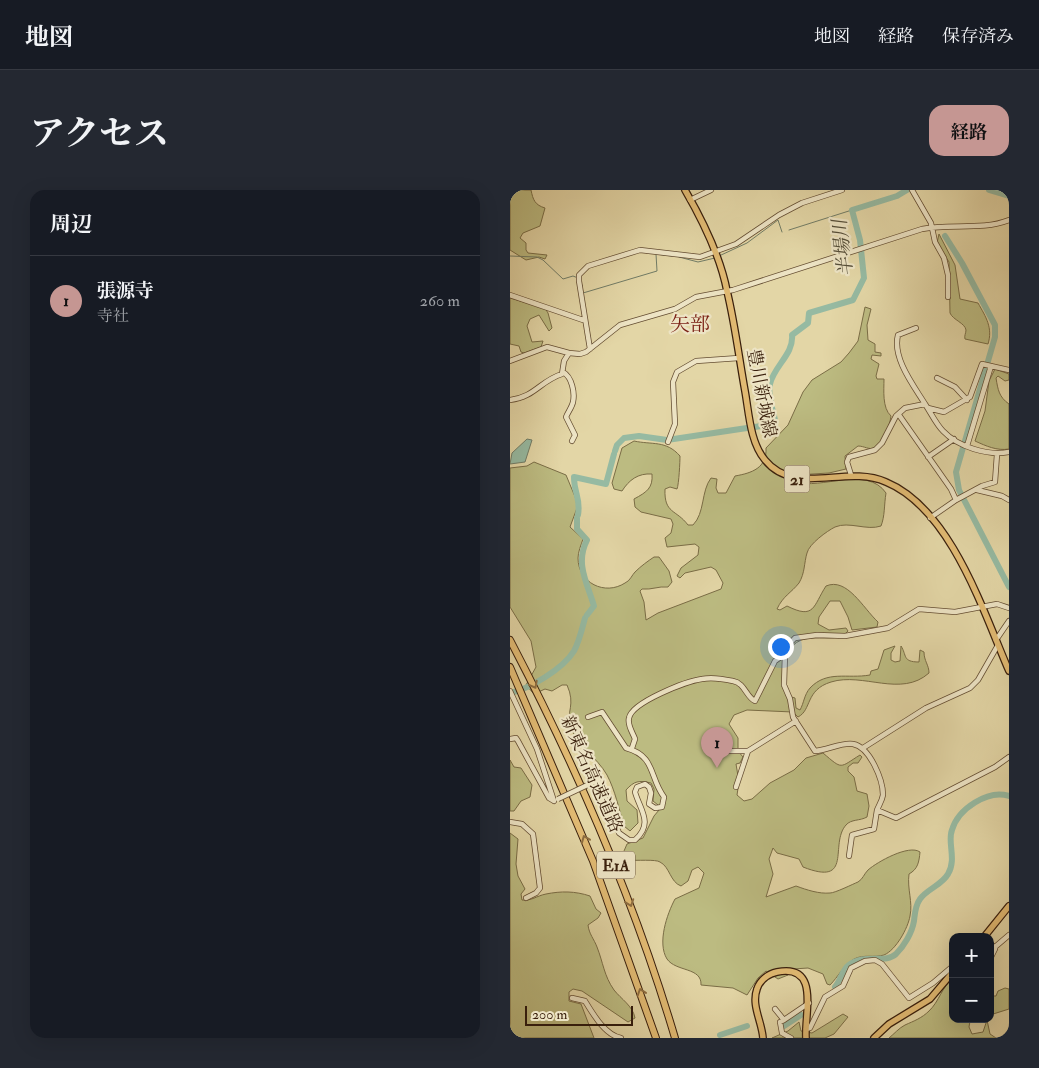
<!DOCTYPE html>
<html lang="ja">
<meta charset="utf-8">
<style>
:root{--surface:#171b24;--page:#242831;--text:#f1f3f6;--muted:#9ea1a6;--line:#363941;--accent:#c59692}
body{margin:0;font-family:"IM FELL Double Pica","Noto Serif JP",serif;background:var(--page);color:var(--text)}
.controls{position:absolute;right:15px;bottom:15px;display:grid;overflow:hidden;border-radius:10px;box-shadow:0 5px 20px #0002}
.controls button{width:45px;height:45px;display:grid;place-items:center;padding:0;border:0;border-bottom:1px solid var(--line);background:var(--surface);color:var(--text);font:25px sans-serif}
.scale{position:absolute;left:15px;bottom:12px;width:108px;box-sizing:border-box;padding-left:5px;border:2px solid #391f0c;border-top:0;font-size:14px;line-height:18px;white-space:nowrap;color:#391f0c;-webkit-text-stroke:4px #ede4c5;paint-order:stroke}
.you{position:absolute;left:270px;top:456px;width:18px;height:18px;margin:-12px;border:4px solid #fff;border-radius:50%;background:#1a73e8;box-shadow:0 0 0 8px #1a73e833}
.badge{display:grid;place-items:center;width:32px;height:32px;border-radius:50%;background:var(--accent);color:#111;font-size:16px;font-weight:700}
.pin{position:absolute;translate:-50% -41px;filter:drop-shadow(0 1px 2px #0008)}
.pin::after{content:'';position:absolute;top:26px;width:18px;height:15px;background:inherit;clip-path:polygon(0 0,100% 0,50% 100%)}
.list{margin:0;padding:0;list-style:none}
h2{display:flex;justify-content:space-between;align-items:center;height:65px;margin:0;padding:0 20px;font-size:21px}
h2 small{font-size:16px;font-weight:400;color:var(--muted)}
.list li{display:grid;grid-template-columns:32px 1fr auto;gap:15px;align-items:center;box-sizing:border-box;height:90px;padding:0 20px;border-top:1px solid var(--line)}
.list b{display:block;font-size:19px;white-space:nowrap}
.list p{margin:0;font-size:16px;white-space:nowrap;color:var(--muted)}
.list em{font-size:16px;font-style:normal;color:var(--muted)}
.map{position:relative;flex:none;width:499px;height:848px;overflow:hidden;border-radius:15px}
header{display:flex;align-items:center;gap:30px;box-sizing:border-box;height:70px;padding:0 25px;background:var(--surface);border-bottom:1px solid var(--line)}
header strong{font-size:24px}
nav{display:flex;gap:28px;margin-inline-start:auto;font-size:18px}
.intro{display:flex;align-items:center;justify-content:space-between;box-sizing:border-box;height:120px;padding:0 30px}
h1{margin:0;font-size:35px}
.button{padding:12px 22px;border-radius:15px;background:var(--accent);color:#111;font-size:18px;font-weight:700}
main{display:flex;gap:30px;padding:0 30px}
aside{flex:1;background:var(--surface);border-radius:15px;box-shadow:0 5px 20px #0002}
.map>svg:first-child{display:block}
</style>
<header>
<strong>地図</strong>
<nav><a>地図</a><a>経路</a><a>保存済み</a></nav>
</header>
<div class="intro"><h1>アクセス</h1><a class="button">経路</a></div>
<main>
<aside>
<h2>周辺<small></small></h2>
<ul class="list">
<li><span class="badge">1</span><div><b>張源寺</b><p>寺社</p></div><em>260 m</em></li>
</ul>
</aside>
<div class="map">
<svg width="499" height="848" viewBox="0 0 499 848">
<rect width="100%" height="100%" fill="#e3d6a6"/>
<filter id="stains"><feTurbulence type="fractalNoise" baseFrequency=".004" numOctaves="4"/><feColorMatrix values="0 0 0 0 .2 0 0 0 0 .09 0 0 0 0 .02 0 0 0 .5 -.17"/></filter>
<radialGradient id="worn" r=".72"><stop offset=".6" stop-color="#630" stop-opacity="0"/><stop offset="1" stop-color="#630" stop-opacity=".3"/></radialGradient>
<path fill="#bcbb81" stroke="#7a6d46" d="M0,0H21C23,10 25,15 35,18L30,36L13,43L10,48L16,53V60L18,63L37,65L35,69L29,67L16,70L0,60Z
M429,44L445,75L450,109L468,113C476,127 483,138 478,154L455,149C454,146 456,143 456,140C455,133 443,130 440,123L439,72L427,53Z
M0,108L35,118L38,123L42,138L39,141L29,125L20,129L17,136L22,152L33,151L31,157L14,163L11,162L9,156L0,154Z
M355,117L361,119L357,135L358,150L365,154V162L371,163V166L362,165L361,169L369,174L366,186L367,189H374C374,200 372,218 381,226C380,235 373,255 364,258C359,260 354,256 348,256L335,266L336,279L319,283L286,285L285,292C311,300 357,275 376,303C374,315 375,326 371,336C357,341 339,331 325,337C317,341 299,354 297,363C294,373 295,383 289,393C281,403 273,406 267,419L270,420L277,416C305,430 303,416 316,396C337,387 353,418 368,432L367,437L342,440L338,427L330,411H320L309,427L308,434L319,440L336,438L338,441C324,459 284,431 275,472C272,485 272,494 278,506L285,508L286,518L290,520C294,513 294,505 300,498C317,480 337,489 360,485L361,481L368,479L374,460L385,456L381,463V470L385,472L390,471L391,456C397,465 392,472 409,472L410,460L414,462C414,471 419,475 419,483C391,508 353,482 321,492C295,500 302,520 288,527L283,522L237,520L224,525L219,534L228,548V561L233,567L230,573L226,574L229,592L227,605L234,611L242,609L260,593L284,580L296,568L313,563C333,580 329,578 350,565L352,567L348,573H343L338,577V581L344,587L347,601L357,604L359,616L357,627C350,631 341,629 336,635C319,654 344,697 293,677L289,669L267,663L263,658L259,669L263,684L256,707L286,696C297,700 309,704 320,703C325,703 343,694 348,692C353,689 354,684 358,680C367,672 399,654 410,662C409,672 408,679 399,684C397,699 403,712 400,726C398,738 386,760 374,765C364,768 354,764 344,769C333,776 328,787 320,795L317,794L313,784L298,778L283,779L278,785L268,789L256,781L248,788L237,805L223,798L191,795C192,777 166,782 157,769C147,753 157,724 165,709L189,698L194,683L188,677L182,680L178,691L171,696C160,692 160,677 150,672C146,669 126,671 117,670L114,661L117,654L133,648L144,626L149,620L148,615L143,611L144,599L141,593C129,590 124,591 116,600L117,611L127,620L128,633L120,641L114,636C109,619 105,600 97,585C87,567 67,556 60,536C56,522 66,515 57,495H52L42,501L35,499L24,504L16,495L26,477L21,451L0,417V278L17,276L24,272L56,285L66,309L67,318L60,337L73,349C71,355 68,362 68,368C68,393 95,406 115,393C120,391 122,385 125,382C131,376 138,371 144,367H149L159,381L162,392L158,397C148,396 142,400 132,399L130,401L134,412L136,430L148,423L211,399L213,393L206,380L201,377L175,383L170,388L167,386L171,378L188,365L189,357L185,354L157,357L155,348L161,343L163,334L161,329L131,322L125,317L124,309C137,302 143,298 142,284C128,283 119,290 112,301L104,299L102,293L112,258L124,251C142,255 156,250 170,266C170,271 169,294 167,299L160,297L155,299C154,324 166,319 178,335H183C195,323 191,301 201,288L207,289L206,298L208,303H216L225,286C242,283 257,278 256,258L278,235L293,202L302,190L331,172L339,163L348,151Z
M485,179L499,184V190L495,191L488,186L486,188C488,200 489,207 499,214V259C487,261 476,256 465,251L475,221L479,191Z
M0,570L4,577L11,578L22,595L20,607L11,611L4,621H0Z
M0,643L8,649L6,674L8,686L15,699L11,704L12,710C22,711 26,706 36,704C51,701 65,701 80,706L86,719L91,723L88,728L78,735C79,744 84,749 87,757C93,772 94,786 104,800C111,809 123,816 125,828L118,832L72,801L63,799L59,802V811L71,814L84,848H0Z
M443,789V829H465L460,831L459,837L462,844L473,842L477,830L480,844L486,848H379C384,844 389,838 395,835C404,831 412,828 419,821C429,812 432,796 443,789Z
M495,798L499,799V819L480,825V806H486L488,801Z
M333,824L338,827L324,844L315,848H262L278,841L289,832L291,841L302,843Z"/>
<path fill="#96baa2" stroke="#717c66" d="M17,249L22,250L15,272L0,274L2,263Z"/>
<g fill="none" stroke-linecap="round" stroke-linejoin="round">
<path stroke="#717c66" stroke-width="1" d="M279,40L342,20
M0,66L27,67L33,70L53,89L63,86L68,88
M209,66L237,53L268,30L272,42
M169,67L188,72L205,68
M72,95L73,103L147,81L146,64L162,66"/>
<path stroke="#96baa2" stroke-width="6" d="M479,0L499,6
M435,46L452,73L485,135V147L446,282L449,300L499,397
M245,237L262,234L265,230C263,220 257,204 260,194C264,176 284,164 282,145L298,133L299,123L343,110L354,88L350,50L342,20L387,6L397,0
M105,261L107,255L114,248L129,246L157,250L237,238
M68,325C71,308 64,304 64,287L96,294L104,264
M67,328V339L77,350C65,373 77,393 84,416L77,425
M0,503C19,499 53,479 64,461C69,452 72,439 75,428
M325,797C331,790 332,780 339,775C355,763 375,774 386,764C394,756 402,743 404,731C405,723 405,716 410,709C417,699 432,695 438,684C447,669 437,652 442,640C448,619 478,599 499,606
M274,836L291,825
M210,845L237,836"/>
<g stroke="#644d32" stroke-width="6">
<path id="minor" d="M402,0L421,33L425,52L434,68L438,85V107
M180,10L201,0
M0,105L73,130
M406,138L388,145C382,168 404,196 415,214
M80,159L69,91V85L78,76L130,60L190,67L226,54L269,25L292,13L332,0
M0,171L37,157L59,163
M53,182C62,187 65,203 63,212C62,217 58,222 56,227L65,245L62,251
M427,188L445,197L457,210
M0,210C25,207 30,191 52,184L54,171L59,163L70,164L76,162L110,135L165,119L186,107L223,100L412,39C440,33 472,41 499,30
M418,218L434,222L460,207L472,174L499,180
M389,225L441,299L446,310
M158,252L165,234L163,192L167,182L186,171L229,168
M457,256L481,176
M418,267L444,249
M341,285L337,272L339,267L365,260L372,253L386,226L395,218L415,214C421,223 426,234 433,241C448,257 478,266 499,262
M467,300L492,306L499,310
M420,328L446,310L472,296L485,292L487,264
M499,418L487,414L445,422L409,419L378,438L335,446L307,445L285,448L278,455L275,464L274,495L280,509L283,527L305,561C318,560 332,552 343,554C360,557 373,590 373,605C372,611 369,615 367,620L386,628L485,577L499,567
M486,450L499,431
M0,501L27,559L44,611
M78,527L92,522L116,558C146,566 139,587 154,607L152,617L145,618L139,614L141,603L139,597L135,594L127,597L125,602C130,620 144,633 125,650H119L109,643L88,590
M0,549L6,548L8,551L39,608L44,611
M122,558L125,549C123,543 117,535 119,528C122,512 177,491 192,489C201,487 214,489 223,491C235,493 236,507 245,511L265,471L275,464
M353,558L416,518L460,498L468,490L488,455
M212,561H238
M226,597L238,561L286,531
M0,632L12,634L23,644L30,698L26,703L16,708
M339,666L342,645L364,639L367,620
M480,753L485,759L480,769
M485,757L499,745
M62,808L75,811C83,824 95,845 111,848
M265,819L274,830L270,832L272,843L281,848
M274,830L299,813
M296,839L300,838L315,807L333,796L341,778L355,771L365,770L372,774L399,808L423,793L443,776"/>
</g>
<g stroke="#391f0c" stroke-width="8">
<path id="major" d="M175,0C193,31 210,65 217,101C225,134 229,168 235,201C239,223 240,252 255,270C285,307 336,274 376,292C441,319 473,421 499,481
M474,747L499,716
M253,848C252,832 241,815 247,799C250,790 258,784 267,782C311,773 294,825 296,848
M364,848L379,834L420,809L443,782"/>
</g>
<g stroke="#391f0c" stroke-width="8">
<path id="highway" d="M0,450C67,578 124,709 165,848
M0,477L83,671L146,848"/>
</g>
<use href="#minor" stroke="#ede4c5" stroke-width="4.5"/>
<use href="#major" stroke="#e2bb73" stroke-width="5.5"/>
<use href="#highway" stroke="#e2bb73" stroke-width="6"/>
<g stroke="#644d32" stroke-width="6" stroke-linecap="butt">
<path id="minor-bridge" d="M48,609L88,590"/>
</g>
<use href="#minor-bridge" stroke="#ede4c5" stroke-width="4.5"/>
</g>
<defs><path id="oneway-chevron" d="M-2-3.5L2.5 0L-2 3.5" fill="none" stroke-width="1.6" stroke-linecap="round" stroke-linejoin="round" transform="scale(1.25)"/></defs>
<g stroke="#8e6d40">
<use href="#oneway-chevron" transform="translate(24 495) rotate(62)"/>
<use href="#oneway-chevron" transform="translate(75 649) rotate(-112)"/>
<use href="#oneway-chevron" transform="translate(120 713) rotate(70)"/>
<use href="#oneway-chevron" transform="translate(131 802) rotate(-109)"/>
</g>
<g text-anchor="middle" stroke-width="4.5" stroke-linejoin="round" paint-order="stroke">
<g fill="#ede4c5" stroke="#6f5a44" stroke-width="1">
<rect x="274.5" y="275.5" width="25" height="27" rx="4"/>
<rect x="87" y="661.5" width="38" height="27" rx="4"/>
</g>
<g font-size="16" font-weight="bold" fill="#391f0c">
<text x="287" y="295">21</text>
<text x="106" y="681">E1A</text>
</g>
<g font-size="18" fill="#391f0c" stroke="#ede4c5">
<text transform="translate(252 203) rotate(79)" y="6">豊川新城線</text>
<text transform="translate(82 584) rotate(66)" y="6">新東名高速道路</text>
</g>
<g font-size="19" font-style="italic" fill="#554e39" stroke="#ede4c5">
<text transform="translate(332 58) rotate(-97)" y="7">半場川</text>
</g>
<g font-size="20" fill="#7a1f14" stroke="#ede4c5">
<text x="180" y="141">矢部</text>
</g>
</g>
<rect width="100%" height="100%" filter="url(#stains)"/>
<rect width="100%" height="100%" fill="url(#worn)"/>
</svg>
<div class="controls">
<button>+</button>
<button>−</button>
</div>
<div class="scale">200 m</div>
<div class="you"></div>
<div class="pin badge" style="left:207px;top:578px">1</div>
</div>
</main>
